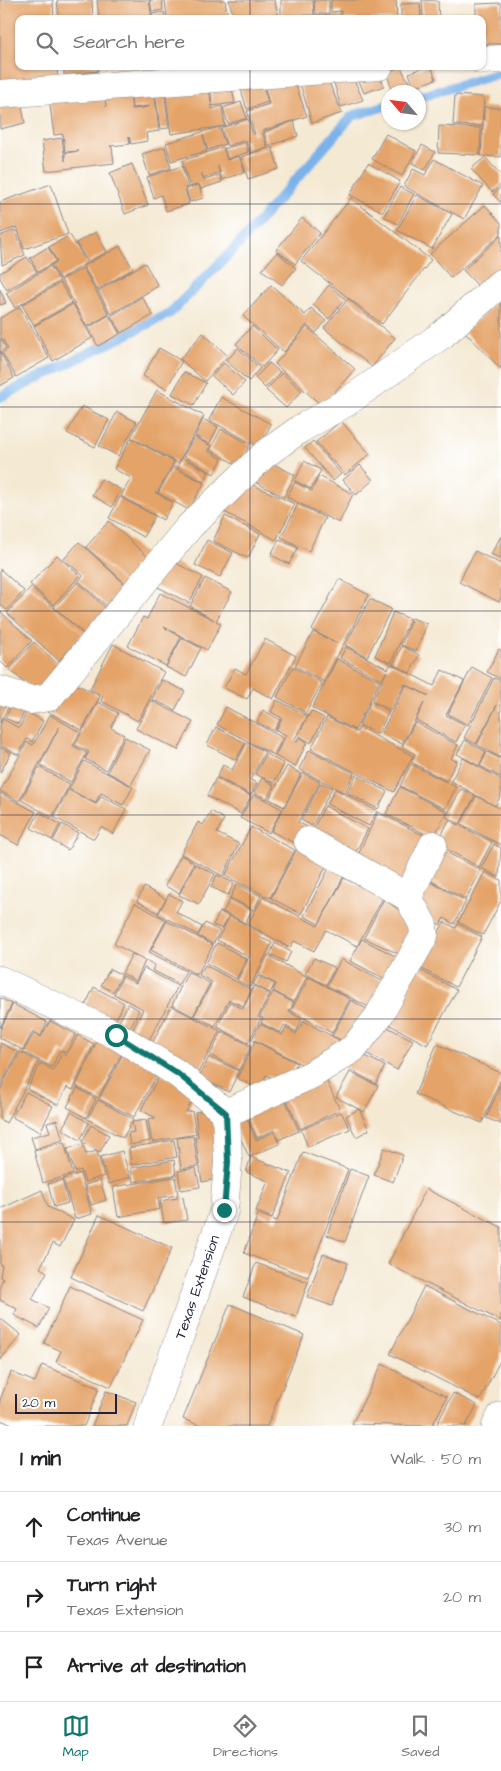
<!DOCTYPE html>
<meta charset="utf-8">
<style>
:root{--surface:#fff;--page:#f2f2f2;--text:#202124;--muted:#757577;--line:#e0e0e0;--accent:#0f766e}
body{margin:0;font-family:"Architects Daughter",sans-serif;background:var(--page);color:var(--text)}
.compass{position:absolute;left:381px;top:85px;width:45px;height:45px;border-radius:50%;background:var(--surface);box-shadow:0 1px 4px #0004;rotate:298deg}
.scale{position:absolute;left:15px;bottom:12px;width:102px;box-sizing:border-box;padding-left:5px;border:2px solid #22223b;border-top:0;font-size:14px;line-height:18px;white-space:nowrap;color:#22223b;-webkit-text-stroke:4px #fff;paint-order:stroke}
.stop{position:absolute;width:15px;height:15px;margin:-11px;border:4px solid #0f766e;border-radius:50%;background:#fff}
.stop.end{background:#0f766e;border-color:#fff;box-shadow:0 1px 5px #0008}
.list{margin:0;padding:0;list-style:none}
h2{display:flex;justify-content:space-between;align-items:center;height:65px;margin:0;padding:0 20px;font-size:21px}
h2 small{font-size:16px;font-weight:400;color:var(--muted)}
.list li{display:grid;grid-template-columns:32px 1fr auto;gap:15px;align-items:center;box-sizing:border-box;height:70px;padding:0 20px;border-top:1px solid var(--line)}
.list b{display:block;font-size:19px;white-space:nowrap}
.list p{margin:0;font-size:16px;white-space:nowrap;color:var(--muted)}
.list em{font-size:16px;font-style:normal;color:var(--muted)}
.icon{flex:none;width:28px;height:28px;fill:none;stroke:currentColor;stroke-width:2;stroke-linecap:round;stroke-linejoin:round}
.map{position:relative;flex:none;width:501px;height:1426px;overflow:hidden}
.search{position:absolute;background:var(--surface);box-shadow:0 1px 4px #0004;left:15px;right:15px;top:15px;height:55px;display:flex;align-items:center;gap:12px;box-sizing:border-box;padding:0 18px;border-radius:10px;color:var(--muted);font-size:19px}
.sheet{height:275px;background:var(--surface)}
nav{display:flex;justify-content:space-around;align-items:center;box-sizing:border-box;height:70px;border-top:1px solid var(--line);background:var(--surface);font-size:14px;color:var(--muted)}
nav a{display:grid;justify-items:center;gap:2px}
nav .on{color:var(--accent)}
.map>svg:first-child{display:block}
</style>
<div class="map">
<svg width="501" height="1426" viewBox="0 0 501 1426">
<rect width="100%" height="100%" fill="#fff"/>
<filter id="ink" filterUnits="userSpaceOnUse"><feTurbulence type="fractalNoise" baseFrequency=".02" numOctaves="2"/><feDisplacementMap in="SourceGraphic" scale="10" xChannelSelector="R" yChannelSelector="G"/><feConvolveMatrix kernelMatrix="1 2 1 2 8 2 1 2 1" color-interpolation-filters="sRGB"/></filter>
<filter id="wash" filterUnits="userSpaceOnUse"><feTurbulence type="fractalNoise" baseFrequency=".0096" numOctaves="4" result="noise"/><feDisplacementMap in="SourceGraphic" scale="20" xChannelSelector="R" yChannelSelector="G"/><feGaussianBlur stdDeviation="1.12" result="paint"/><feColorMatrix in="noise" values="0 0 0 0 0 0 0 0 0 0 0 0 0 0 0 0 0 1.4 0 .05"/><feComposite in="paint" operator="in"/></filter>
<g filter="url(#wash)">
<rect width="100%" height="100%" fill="#f4e9d3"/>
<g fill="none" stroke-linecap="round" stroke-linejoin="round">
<path stroke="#7bb2ea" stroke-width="10" d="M418,97L501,73
M0,397L170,313L238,245L352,116L388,105"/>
</g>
<g id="blocks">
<path fill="#e4a367" d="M0,0H53L54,19H19V66H57L58,83L0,87Z
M57,0H92L93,19H59Z
M97,0H149L152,19H99Z
M150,0H162L163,10L152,12Z
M165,0H225L228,19H167Z
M229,0H274L280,19H234Z
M281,0H313L314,15L281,16Z
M314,0H329V14H315Z
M331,0H396L397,19H341V11L331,12Z
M422,0L438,1L439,19H423Z
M420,3L421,19H401V4Z
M501,3V44H482V19H476V4Z
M164,12L165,19H153L152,14Z
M340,15V19H293V17Z
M64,66H98V71L64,75Z
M427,66H431L436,79L414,87L409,73Z
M401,68L410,84L392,90L386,71Z
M350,70L363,100L341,107L332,76Z
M325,73L342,113L312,123L298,77Z
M380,74L384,86L364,93L359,81Z
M292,75L307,116L262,131L267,147L250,153L246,140L227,146L221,128L248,119L253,134H255L247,111L269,104L263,81Z
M260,77L268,102L247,109L239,83Z
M230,80L235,103L212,106L210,82Z
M208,82L212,109L222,106L225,126L171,134L165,88Z
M163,83L169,128L160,129L154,84Z
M153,84L159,131L146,133L147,141L131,144L129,137L130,144L110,146L112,147L114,163L46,171L42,141L62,138L65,161V153L79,151L65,152L63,134L54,135L49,98L104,92L106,107L105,92L129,88L132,109L143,108L150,106L132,108L130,87Z
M455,95L484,97L482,126L453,125Z
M21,102L25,123L0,129V107Z
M241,102L247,118L228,124L223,108Z
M484,107L501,108V157L481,156Z
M294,121L298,136L268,146L264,132Z
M439,126L481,128L480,155L438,153Z
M219,127L225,144L208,150L203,135L207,151L171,161L166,143Z
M386,134L416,151L402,176L372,159Z
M245,142L248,152L227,159L224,149Z
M422,145L435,152L425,170L412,163Z
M165,147L171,168L149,175L142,154Z
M223,147L227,160L239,156L245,172L222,180L218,166L219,173L204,178L201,173L204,180L220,175L222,182L201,189L199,184L190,187L182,161Z
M272,147L279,169L248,179L241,157Z
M485,157L501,175V184L492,192L471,169Z
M434,159L483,186L464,219L404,186L413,169L425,175Z
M368,163L400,181L383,212L350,195Z
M132,164L148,205L125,214L110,173Z
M182,166L188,187L185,188L189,204L166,211L161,195L154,198L147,177Z
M51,184L68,234L24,249L17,227L0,233V202Z
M199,185L203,198L190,202L186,189Z
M400,187L414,194L398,224L384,216Z
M501,187V203L493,194Z
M417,195L452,214L432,249L397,230Z
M351,198L431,260L382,324L301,261Z
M485,205L501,223V234L451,278L430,254Z
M302,218L320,233L295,264L276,250Z
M15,230L25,255L2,265L0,236Z
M96,232L107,252L88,262L76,243Z
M70,235L87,263L60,279L51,265L57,262L49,247Z
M501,236V270L480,288L463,270Z
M120,246L133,269L97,290L83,266Z
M48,247L56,261L38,272L30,258Z
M277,252L296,268L282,285L262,270Z
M27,257L37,272L7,290L0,278V273Z
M145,263L158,286L111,314L98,291Z
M50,266L60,281L15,308L6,293Z
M83,268L109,314L87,327L61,280Z
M60,283L72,303L34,325L22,305Z
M271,285L305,315L311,308L326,321L316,333L307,325L284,352L243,316Z
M329,285L345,299L329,319L313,305Z
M0,289L6,303L0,305Z
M142,297L153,315L121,333L111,316Z
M501,297V369L465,332Z
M348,299L395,338L372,367L324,328Z
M73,304L92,338L53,361L34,326Z
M20,307L49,358L16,377L2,353L8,349L0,335V318Z
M109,315L120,334L98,346L88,328Z
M252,326L278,350L262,367L236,344Z
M307,327L355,369L322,406L275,364Z
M203,333L228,356L205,381L180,359Z
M0,338L6,348L0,352Z
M159,348L182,361L166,389L143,376Z
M238,348L260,368L249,381L226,361Z
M0,352L14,378L0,386Z
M224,363L245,382L233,395L212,376Z
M269,363L280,372L265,388L255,378Z
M184,372L206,383L194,405L172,394Z
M282,373L302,391L286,408L266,390Z
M157,390L204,416L178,463L131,437Z
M221,397L271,424L259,447L209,420Z
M82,406L109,420L95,447L67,433Z
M117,412L137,422L118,456L99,446Z
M203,419L218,427L209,444L195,436Z
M341,421L370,454L345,475L316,442Z
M221,429L250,444L239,466L210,450Z
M194,437L211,446L208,451L222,459L214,474L183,456Z
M131,438L174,462L157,493L155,492L173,503L163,520L121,496L131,478L114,469Z
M313,441L341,474L333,481L305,448Z
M182,458L209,472L204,482L177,467Z
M262,458L295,475L284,497L251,480Z
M304,461L321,470L311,489L295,481Z
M360,465L373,480L356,495L343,480Z
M173,467L204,483L189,510L158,493Z
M319,476L353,494L339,523L287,497L295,482L312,491Z
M101,479L121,490L112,507L92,495Z
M242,480L295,504L276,540L223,511Z
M120,497L155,516L143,537L109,518Z
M298,504L325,518L309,551L281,537Z
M225,516L260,534L248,558L213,541Z
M109,521L150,559L127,585L86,547Z
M501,536V559L491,554Z
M279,539L298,548L289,564L271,555Z
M207,540L233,553L220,577L195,565Z
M79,542L129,588L110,609L79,581L83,576L64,559Z
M475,551L501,564V597L499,602L459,582Z
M57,555L80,576L53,605L30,584Z
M166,558L203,577L189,603L152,584Z
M0,569L24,591L7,610L0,604Z
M205,578L232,592L216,621L221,624L207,650L164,627L181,637L166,666L128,646L143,617L147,619L160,593L214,620L190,606Z
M339,579L369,595L324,682L295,666L313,632L337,643L312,630Z
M78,582L108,610L85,635L54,607Z
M31,587L83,634L59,661L7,613Z
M370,599L391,609L367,657L345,645Z
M0,611L32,641L7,668L0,661Z
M393,612L410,619L391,663L375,656Z
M412,618L427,624L416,651L401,645Z
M182,638L201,648L186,677L166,667Z
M265,639L296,656L273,699L253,688L247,699L224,688L235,668L246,674Z
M34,642L61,667L37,694L9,669Z
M113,644L164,672L138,721L101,701L103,696L90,689Z
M402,646L419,655L410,673L393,664Z
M346,647L388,669L391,664L434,686L442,670L464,681L446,715L465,725L456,742L416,720L424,703L402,744L381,733L406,685L429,696L405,684L391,710L372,701L387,671L382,680L340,658Z
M499,649L501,650V679L487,672Z
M337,659L380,681L355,730L312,708Z
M293,667L322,683L306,713L277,697Z
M472,667L492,678L468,725L448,714Z
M494,678L501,681V758L477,745L497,705L476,744L464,738Z
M66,679L100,696L82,730L48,712Z
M162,680L185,691L175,710L152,699Z
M16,697L29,704L18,724L5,718Z
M151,700L193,722L178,750L136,729Z
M277,700L308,716L294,740L297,742L299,737L307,742L295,767L275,756L286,735L276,730L282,718L271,712Z
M0,701L9,706L0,723Z
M98,702L118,713L111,728L124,735L106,770L85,759L89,752L75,745Z
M371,702L389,711L378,734L359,725Z
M226,707L283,738L274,755L217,725Z
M263,710L280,720L274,731L257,722Z
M311,711L324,718L311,743L298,735Z
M27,712L43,721L32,742L27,739L18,755L0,745V725L3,719L19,728Z
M50,715L80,732L73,746L87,753L71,782L40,765L59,727L19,801L0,791L27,742L33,745Z
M327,717L357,732L359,727L413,756L394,792L311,749Z
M415,722L458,745L451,759L457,761L446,781L411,762L415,754L402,747Z
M216,727L245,743L236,760L207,745Z
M125,737L150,750L131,785L107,772Z
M465,740L486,752L479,766L457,754Z
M247,742L265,752L250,780L257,783L251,795L217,777L223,765L232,770Z
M0,747L11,753L0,773Z
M309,750L354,773L345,793L299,769Z
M487,752L501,759V777L480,766Z
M266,754L284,764L274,783L255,774Z
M463,758L501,779V795L495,806L451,781Z
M84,761L133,787L123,805L101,793L95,803L69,789Z
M411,764L456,787L445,809L400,786Z
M287,766L301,774L284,807L269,799Z
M39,767L70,784L52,817L21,800Z
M303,773L320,782L298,822L309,828L300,846L271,831Z
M356,775L387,791L378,809L347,793Z
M216,778L251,796L241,814L207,796Z
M262,778L274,785L267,799L254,792Z
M321,783L332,788L312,826L301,820Z
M400,787L447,812L433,838L386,814Z
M335,789L377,811L369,826L327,804Z
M461,789L475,796L460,824L446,817Z
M68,790L96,804L101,796L126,809L113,834L101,827L94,839L54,817Z
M0,793L36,812L18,845L0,835Z
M254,794L282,809L269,833L240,818Z
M476,796L501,809V845L461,824Z
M325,806L368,829L351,861L308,838Z
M211,811L224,819L217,833L239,844L223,876L181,854L198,822L203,825Z
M39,812L60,824L52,840L31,828Z
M378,812L431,839L403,892L355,861Z
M449,820L492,842L479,867L437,844Z
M62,824L78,833L68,850L53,841Z
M251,827L295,850L270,898L225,876Z
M494,844L501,848L499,877L481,868Z
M298,847L328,863L301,914L271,898Z
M436,847L481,870L466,899L421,876Z
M181,855L194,863L179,893L165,886Z
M195,864L215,874L199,904L179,895Z
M329,868L344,876L319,924L304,916Z
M485,872L501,880V901L483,935L458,922Z
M217,875L234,883L228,895L211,887Z
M421,877L466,901L454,924L444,918L440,925L414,903Z
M344,878L383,898L357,946L326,930L314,951L294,941L290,948L248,924L263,897L318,926Z
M237,884L261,896L254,910L230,898Z
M144,887L166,899L158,913L137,901Z
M169,894L182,901L176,912L202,927L198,935L158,914Z
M230,899L252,910L245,923L223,912Z
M384,899L421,926L408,958L364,938Z
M135,903L166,920L149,952L186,971L179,984L152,970L155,965L114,944Z
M220,912L229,916L222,929L213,925Z
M230,916L262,933L259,937L272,943L250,987L237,980L249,957L217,940Z
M167,921L213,945L197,975L151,950Z
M444,922L456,928L458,924L482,937L456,987L420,968Z
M205,923L220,931L213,944L198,936Z
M362,939L405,961L393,983L350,961Z
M217,943L247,959L236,979L206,963Z
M275,943L291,952L286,962L270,954Z
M132,954L145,961L136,981L122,973Z
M268,955L307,977L294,1002L273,991L276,984L258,974Z
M314,958L335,968L326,985L305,974Z
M341,959L391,986L377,1011L327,986Z
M205,965L252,990L243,1006L229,1000L215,1026L194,1016L212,982L199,975Z
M410,965L457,990L427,1045L381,1020Z
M144,968L178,986L149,1040L132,1031L143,1009L114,994L123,976L136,983Z
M110,969L122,975L113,992L101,985Z
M188,972L210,983L193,1016L172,1005Z
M258,976L275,984L270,993L253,984Z
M309,977L350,999L332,1033L291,1011Z
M254,986L270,994L258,1017L261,1018L248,1043L217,1027L230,1002L243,1009Z
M94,987L124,1003L114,1023L84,1008Z
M273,992L294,1003L289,1012L302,1019L296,1032L284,1025L280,1033L261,1023L263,1018L260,1016Z
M0,998L12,1004L0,1028Z
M351,1000L374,1013L352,1045L332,1036Z
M13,1004L47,1022L41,1036L33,1031L23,1050L0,1038V1030Z
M128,1004L139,1010L129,1030L118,1024Z
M171,1006L220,1031L196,1077L148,1052Z
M50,1021L76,1034L66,1053L60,1050L52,1067L23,1052L34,1033L41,1037Z
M304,1021L339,1040L329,1059L313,1070L252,1039L260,1024L282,1035L286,1028L296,1034Z
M381,1024L413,1040L397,1070L366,1053Z
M222,1031L251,1046L239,1070L210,1055Z
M78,1035L94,1044L73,1090L67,1087L58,1105L27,1089L41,1063L53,1070L62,1053L66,1056Z
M98,1039L123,1051L98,1098L76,1086Z
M255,1041L297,1063L285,1083L266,1075L259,1089L237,1078Z
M0,1043L18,1052L0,1087Z
M437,1044L501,1073V1079L482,1123L415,1094Z
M354,1050L385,1066L376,1084L345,1067Z
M20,1052L39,1062L6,1123L0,1119V1090Z
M124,1052L159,1071L134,1117L99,1099Z
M209,1057L239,1071L229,1092L199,1077Z
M350,1072L378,1086L364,1112L336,1097Z
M160,1074L196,1093L186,1112L192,1111L196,1134L152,1142L148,1119L156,1118L141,1110Z
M324,1075L340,1110L300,1129L284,1094Z
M501,1084V1124L486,1118Z
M77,1088L96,1099L86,1118L67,1107Z
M26,1092L53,1106L40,1132L12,1117Z
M283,1095L299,1131L278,1140L274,1130L257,1138L245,1112Z
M98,1100L133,1119L123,1138L87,1119Z
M215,1109L222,1178L202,1182L195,1137H198L195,1112Z
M359,1109L369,1130L356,1137L346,1116Z
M71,1112L89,1123L80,1140L62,1129Z
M244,1112L256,1140L274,1132L279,1144L249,1157L231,1117Z
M341,1112L350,1129L308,1147L301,1130Z
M57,1120L63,1140L35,1149L31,1137L50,1132L47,1123Z
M146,1120L150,1141L130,1145L128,1133L134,1132L132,1122Z
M91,1125L109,1135L100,1152L82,1142Z
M193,1136L198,1166L181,1169L177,1138Z
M174,1140L177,1157L131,1165L129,1148Z
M64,1142L73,1174L43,1183L34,1151Z
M83,1144L86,1154L97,1151L104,1176L85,1182L81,1170L75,1172L67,1149Z
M384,1148L403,1155L393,1182L374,1175Z
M122,1151L130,1177L109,1184L100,1157Z
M303,1152L348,1169L308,1277L244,1253L258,1214L277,1221Z
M251,1157L291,1173L272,1218L256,1211L268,1181L246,1172Z
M174,1160L176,1175L133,1182L131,1168Z
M196,1168L200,1187L181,1190L178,1171Z
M350,1169L369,1176L345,1242L327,1235Z
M80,1173L92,1214L75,1219L63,1179Z
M175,1177L178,1195L158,1198L160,1209L118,1217L113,1187Z
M62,1180L68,1203L54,1207L48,1184Z
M100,1180L106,1200L91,1205L85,1185Z
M426,1189L501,1227V1321L388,1264Z
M42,1190L48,1207L74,1220L60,1247L53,1243L40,1268L47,1272L32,1299L49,1308L39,1328L14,1315L17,1309L0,1300V1285L3,1279L0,1277L2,1265L0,1264V1209Z
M183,1197L187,1220L164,1223L160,1201Z
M99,1215L172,1248L143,1311L71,1277Z
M323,1254L348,1263L332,1306L307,1297Z
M256,1263L308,1282L296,1317L243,1297Z
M70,1286L143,1320L111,1387L56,1362L61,1351L44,1343Z
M424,1286L501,1325V1359L480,1400L390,1354Z
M230,1304L304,1335L267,1426H201L183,1419Z
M0,1318L21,1335L0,1360Z
M382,1364L447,1397L432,1426L352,1424Z
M42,1365L99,1388L84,1426H17L0,1420V1400L11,1372L35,1382Z
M106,1391L136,1402L127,1426H92Z
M453,1393L477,1405L466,1426H436Z"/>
</g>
</g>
<g filter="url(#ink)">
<use href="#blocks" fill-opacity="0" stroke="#8b8687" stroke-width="1"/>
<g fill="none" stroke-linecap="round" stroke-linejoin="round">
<g stroke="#8b8687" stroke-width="29">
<path id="minor" d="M482,60L501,59
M0,94L379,66
M0,690L31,700L49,697L189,527L264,455L300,429L347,402L443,334L501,283
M308,841L408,897
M0,980L116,1035L178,1074L226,1113
M226,1113L311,1075L354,1048L378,1017L424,936L423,925L408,897L433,845
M148,1426L224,1211L228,1162L226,1113
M496,1426L501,1416"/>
</g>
<use href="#minor" stroke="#fff" stroke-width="28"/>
</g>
</g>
<g fill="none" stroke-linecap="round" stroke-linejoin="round" filter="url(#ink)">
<path stroke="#0f766e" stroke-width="6" d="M116,1035L178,1074L226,1113L228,1162L224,1210"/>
</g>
<path fill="none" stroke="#22223b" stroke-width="1" stroke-opacity="0.55" d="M250,0V19M250,66V1426M0,204H501M0,407H501M0,611H501M0,815H501M0,1019H501M0,1222H501"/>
<g text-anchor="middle" stroke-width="5" stroke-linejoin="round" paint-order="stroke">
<g font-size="15" fill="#22223b" stroke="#fff">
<text transform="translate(197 1287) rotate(-71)" y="5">Texas Extension</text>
</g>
</g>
</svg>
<svg class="compass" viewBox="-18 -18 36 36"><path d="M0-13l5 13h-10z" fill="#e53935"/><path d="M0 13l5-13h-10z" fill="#757577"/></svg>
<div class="scale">20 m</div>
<div class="stop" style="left:116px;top:1035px"></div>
<div class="stop end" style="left:224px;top:1210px"></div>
<div class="search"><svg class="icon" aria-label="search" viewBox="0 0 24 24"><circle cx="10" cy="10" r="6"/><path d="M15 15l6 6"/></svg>Search here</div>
</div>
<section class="sheet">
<h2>1 min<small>Walk · 50 m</small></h2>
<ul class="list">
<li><svg class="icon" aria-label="ahead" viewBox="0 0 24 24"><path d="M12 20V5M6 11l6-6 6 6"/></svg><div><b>Continue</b><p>Texas Avenue</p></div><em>30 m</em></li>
<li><svg class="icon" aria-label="right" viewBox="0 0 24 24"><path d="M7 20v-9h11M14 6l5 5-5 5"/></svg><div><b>Turn right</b><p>Texas Extension</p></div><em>20 m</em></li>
<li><svg class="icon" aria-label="arrive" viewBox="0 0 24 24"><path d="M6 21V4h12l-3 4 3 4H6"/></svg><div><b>Arrive at destination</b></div></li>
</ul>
</section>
<nav>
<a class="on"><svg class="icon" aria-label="map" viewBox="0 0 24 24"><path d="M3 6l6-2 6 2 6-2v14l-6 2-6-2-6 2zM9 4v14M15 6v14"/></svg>Map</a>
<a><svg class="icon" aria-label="directions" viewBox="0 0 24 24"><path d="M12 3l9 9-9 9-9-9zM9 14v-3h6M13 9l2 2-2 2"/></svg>Directions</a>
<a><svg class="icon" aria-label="saved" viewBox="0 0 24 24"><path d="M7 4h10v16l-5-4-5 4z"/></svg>Saved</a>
</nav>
